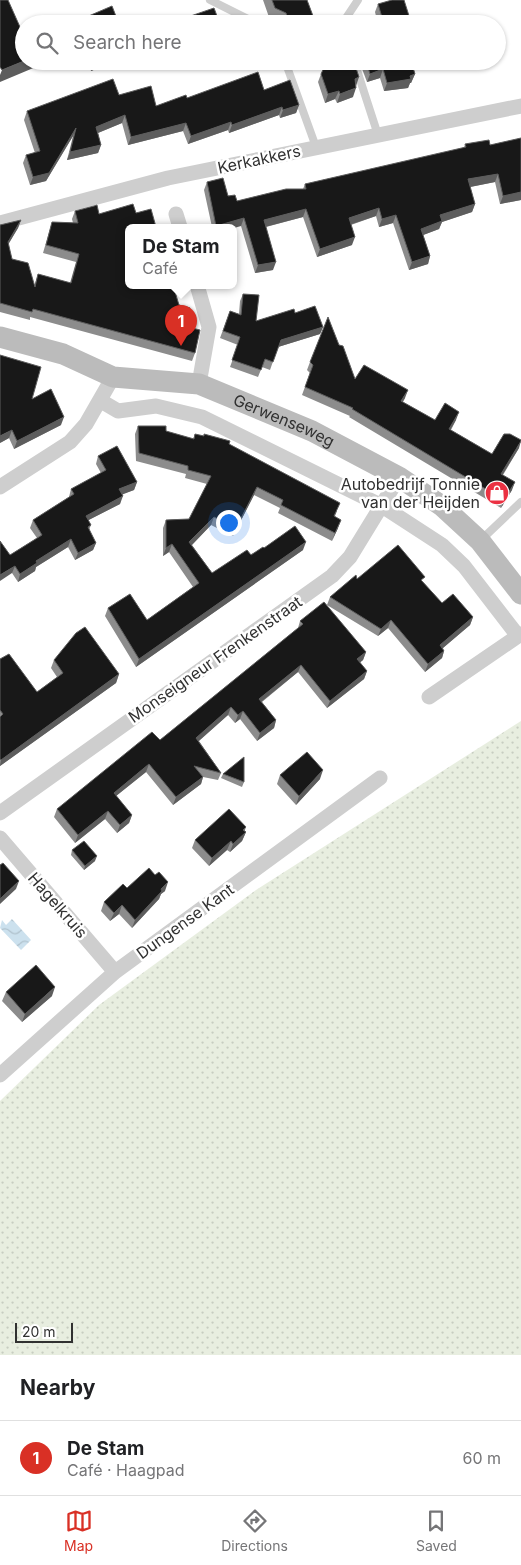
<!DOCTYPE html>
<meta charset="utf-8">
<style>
:root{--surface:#fff;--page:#f2f2f2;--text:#202124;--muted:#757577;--line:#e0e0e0;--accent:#d93025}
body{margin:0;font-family:Inter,sans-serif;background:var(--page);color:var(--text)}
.scale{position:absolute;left:15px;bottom:12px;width:58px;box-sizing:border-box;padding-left:5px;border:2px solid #313131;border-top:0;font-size:14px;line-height:18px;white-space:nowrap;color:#313131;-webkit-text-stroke:4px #fff;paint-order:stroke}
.you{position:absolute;left:228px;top:522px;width:18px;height:18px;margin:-12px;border:4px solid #fff;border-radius:50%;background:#1a73e8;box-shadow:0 0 0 8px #1a73e833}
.badge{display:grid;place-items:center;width:32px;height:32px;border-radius:50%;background:var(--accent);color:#fff;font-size:16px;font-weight:700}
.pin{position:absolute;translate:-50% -41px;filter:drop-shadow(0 1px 2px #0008)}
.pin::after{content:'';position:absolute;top:26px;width:18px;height:15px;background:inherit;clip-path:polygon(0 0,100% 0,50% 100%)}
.popup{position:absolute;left:125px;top:224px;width:112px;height:65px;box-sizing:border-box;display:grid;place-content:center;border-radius:8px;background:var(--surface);filter:drop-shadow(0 1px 4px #0005);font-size:16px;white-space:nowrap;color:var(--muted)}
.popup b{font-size:19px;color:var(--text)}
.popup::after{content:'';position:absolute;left:50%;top:100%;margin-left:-10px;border:10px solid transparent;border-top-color:var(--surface)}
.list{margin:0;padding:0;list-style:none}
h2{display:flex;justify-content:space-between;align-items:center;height:65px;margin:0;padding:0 20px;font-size:21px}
h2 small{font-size:16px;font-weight:400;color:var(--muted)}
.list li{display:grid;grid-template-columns:32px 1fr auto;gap:15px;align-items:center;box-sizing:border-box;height:75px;padding:0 20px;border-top:1px solid var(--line)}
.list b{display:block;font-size:19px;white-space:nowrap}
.list p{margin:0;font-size:16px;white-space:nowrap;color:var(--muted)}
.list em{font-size:16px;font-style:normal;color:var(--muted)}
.icon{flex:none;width:28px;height:28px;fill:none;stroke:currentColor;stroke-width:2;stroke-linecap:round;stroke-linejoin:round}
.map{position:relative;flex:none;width:521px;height:1355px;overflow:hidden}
.search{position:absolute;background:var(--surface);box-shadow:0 1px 4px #0004;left:15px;right:15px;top:15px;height:55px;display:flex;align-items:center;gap:12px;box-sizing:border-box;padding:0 18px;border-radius:28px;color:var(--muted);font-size:19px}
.sheet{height:140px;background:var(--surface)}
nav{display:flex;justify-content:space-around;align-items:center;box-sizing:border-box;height:70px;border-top:1px solid var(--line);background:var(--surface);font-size:14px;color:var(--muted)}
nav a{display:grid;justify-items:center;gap:2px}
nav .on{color:var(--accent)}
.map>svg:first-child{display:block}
</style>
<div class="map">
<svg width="521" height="1355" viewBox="0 0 521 1355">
<defs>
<pattern id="grass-dots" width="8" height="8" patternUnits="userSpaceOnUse" patternTransform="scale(1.25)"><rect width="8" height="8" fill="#e8eee0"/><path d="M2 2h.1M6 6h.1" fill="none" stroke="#c7cdc1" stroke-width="1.8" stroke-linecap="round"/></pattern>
<pattern id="water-waves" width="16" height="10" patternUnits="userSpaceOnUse" patternTransform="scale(1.25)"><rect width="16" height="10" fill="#cce1ee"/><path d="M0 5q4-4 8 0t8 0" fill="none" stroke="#b0c2cd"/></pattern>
</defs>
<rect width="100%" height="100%" fill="#fff"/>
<path fill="url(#grass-dots)" d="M521,721V1355H0V1101L99,1005L256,890Z"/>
<path fill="url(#water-waves)" d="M12,919L31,940L21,950L0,928L2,920L6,925Z"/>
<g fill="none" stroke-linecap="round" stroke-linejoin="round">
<path stroke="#cecece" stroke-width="8" d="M210,0L258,24
M342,24L358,0
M285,61L316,147
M354,61L378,135
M482,539L521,502"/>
<path stroke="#cecece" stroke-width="15" d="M176,214L180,227
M0,223L168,178L521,106
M197,285L209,327L199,384
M101,401L118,411L156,406L202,417L382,506L442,545L464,566L518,636
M0,487L70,442L86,424L113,377
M429,697L521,634
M0,813L332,576L350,557L399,477
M0,838L115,972
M0,1075L115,972L380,778"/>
<path stroke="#bbb" stroke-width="21" id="s1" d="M0,337L63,354L113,377L199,384L312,431L399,477L442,506L480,541L521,594"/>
</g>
<path fill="#8c8c8c" d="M263,0H307L316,24H278L270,20Z
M378,4L410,19L408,24H378L375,12Z
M88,61H116L91,71Z
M363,61H411L415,74L411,83H410L408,88L384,91L380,78L367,82L361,66Z
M321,74L353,97L337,103L335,99L325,103L318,82Z
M264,90L299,105L296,113L280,118L279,115L229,133L228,130L188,144L183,131L128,145L122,123L98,133L101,145L98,153L67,160L73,136L46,181L30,185L23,163L26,155L35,153L24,120L27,111L119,95L156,106L187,98Z
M521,138V200L500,204L495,182L470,187L475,204L472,212L442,222L439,229L423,235L430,256L428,264L409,270L393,223L379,227L376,216L351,225L352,245L317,257L303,217L266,227L273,270L255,273L241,226L212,227L204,190L207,182L237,201L303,189L305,184L464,148L465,144L490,145Z
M75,211L99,214L136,213L179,305L188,315V327L195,353L192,361L30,317V320L0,312V225L21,220L18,228L8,244L12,259L34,286L38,274L70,283L76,262L43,253L52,222L73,223L72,219Z
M243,294L256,321L295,313L323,327L320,334L278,347L270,370L262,367L258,377L230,367L238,345L220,338L230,311L239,314L240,301Z
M339,345L355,379L405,398L403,402L435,420H456L451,430L492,454L519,448L503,475L512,490L501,508L349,417L350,416L302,395L310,373L307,370L310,362Z
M32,399L61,425L14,449L9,438L0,443Z
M138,426L166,431L193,439L195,434L229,444L337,511L335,516L338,528L332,541L278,513L280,508L254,495L233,536L211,525L192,545L212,573L264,548L303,550L136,667L105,616L108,608L147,620L193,587L169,552L163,556V528L166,520L189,519L207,484L185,478L186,474L136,461L135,434Z
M98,456L137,482L134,490L122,494L120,504L88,520L91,525L89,530L96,543L93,550L75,560L68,547L36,567L35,571L18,582L12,573L10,555L37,538L30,528L33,520L69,497L71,489L101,473L96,464Z
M357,579L423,582L442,603L473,617L470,625L443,648L444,651L442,658L425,672L388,628L378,636L327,605L330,597Z
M300,621L366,652L363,660L360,662L367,671L364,679L327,708L298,672L262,702L276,720L274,728L257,741L240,719L235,723L228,715L199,741L221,773L218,780L203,777L201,784L173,805L146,772L116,796L132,815L129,823L117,833L105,819L75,843L54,817L57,809L160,740L298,628Z
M0,659L37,692L57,677L51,668L54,660L119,674L116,683L0,766Z
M223,774L244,782L242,787L221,778Z
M280,775L320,779L296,805L277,784Z
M244,831L246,832L242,841L230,852L227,850L209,866L192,848L195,840Z
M72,850L95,861L84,870L71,855Z
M127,888L165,891L161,894L159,899L132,928L119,914L110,921L101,911L104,902Z
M6,992L52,996L22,1022L2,1001Z"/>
<path fill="#5d5d5d" d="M288,19H291L289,24H287Z
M410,19L408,24H399V22Z
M24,61H50L0,82V75L2,70Z
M95,61H116L91,71Z
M383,69L380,78L367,82L370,74Z
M415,74L411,83H410L408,88L384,91L387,83Z
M359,77L356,86L355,79Z
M356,88L353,97L337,103L340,94Z
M339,91L335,99L325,103L328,94Z
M299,105L296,113L280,118L283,110Z
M282,107L279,115L229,133L232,125Z
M125,115L122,123L93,135L96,127Z
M231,122L228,130L188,144L191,136Z
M186,123L183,131L128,145L131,137Z
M76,128L73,136L46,181L30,185L33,177Z
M101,145L98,153L67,160L70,152Z
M498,174L495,182L465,188L468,179Z
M521,192V200L500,204L503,196Z
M475,204L472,212L442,222L439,229L418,237L421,229L440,215Z
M379,208L376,216L346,226L349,218Z
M306,209L303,217L261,228L264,220Z
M396,215L393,223L379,227L382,219Z
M244,218L241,226L234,228V227H216V226Z
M21,220L18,228L5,250L8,242Z
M355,237L352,245L317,257L320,249Z
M430,256L428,264L409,270L412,262Z
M276,262L273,270L255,273L258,265Z
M323,327L320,334L278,347L281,340Z
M408,390L405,398L398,409L401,401Z
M459,412L456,420L446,437L449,429Z
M64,417L61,425L14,449L17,441Z
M12,430L9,438L0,443V436Z
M521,441L519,448L498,482L501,474Z
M137,482L134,490L116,497L119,489Z
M515,482L512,490L501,508L504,500Z
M257,487L254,495L233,536L236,528Z
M123,496L120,504L83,523L86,516Z
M214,517L211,525L187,550L189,542Z
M341,520L338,528L332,541L335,533Z
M71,539L68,547L36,567L35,571L18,582L20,574L36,561Z
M306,542L303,550L136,667L139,659Z
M96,543L93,550L75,560L78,553Z
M172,544L169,552L163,556L166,548Z
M15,566L12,573L0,581V575Z
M473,617L470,625L437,653L440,645Z
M391,620L388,628L378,636L381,629Z
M444,651L442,658L425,672L428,664Z
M366,652L363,660L355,667L357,659Z
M301,665L298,672L256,706L259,699Z
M367,671L364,679L327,708L330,701Z
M119,674L116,683L0,766L1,760Z
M231,707L228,715L193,746L196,738Z
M243,711L240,719L235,723L238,715Z
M276,720L274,728L257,741L260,733Z
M149,764L146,772L111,800L114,793Z
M323,770L320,779L296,805L299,796Z
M203,777L201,784L173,805L176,797Z
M108,811L105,819L75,843L78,835Z
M132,815L129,823L117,833L120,825Z
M246,827L243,835L246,832L242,841L230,852L233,844Z
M231,841L227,850L209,866L212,858Z
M97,856L95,861L84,870L85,866Z
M19,881L16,889L0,904V899Z
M168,882L165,891L161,894L159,899L132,928L135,920L161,889Z
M122,905L119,914L110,921L114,913Z
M55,987L52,996L22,1022L25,1014Z"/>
<path fill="#181818" stroke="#5d5d5d" d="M0,0H8L24,36V61L2,70L0,67Z
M272,0H307L316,24H292L291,19H288L286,13L275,8Z
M392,0H404L410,19L399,22L400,24H384L378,4Z
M112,6L119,24H70Z
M214,8L220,24H181L179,20Z
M327,61L354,62L359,77L355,79L356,88L340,94L339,91L328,94L321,74Z
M366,61H411L415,74L410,76L411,79L387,83L383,69L370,74Z
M258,72L264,90L290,80L299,105L283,110L282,107L232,125L231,122L191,136L186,123L131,137L125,115L96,127L101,145L70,152L76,128L49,173L33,177L26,155L40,151L27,111L113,79L119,95L151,86L156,106L186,95L187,98Z
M521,138V192L503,196L498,174L468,179L475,204L440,215L442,221L421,229L430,256L412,262L396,215L382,219L379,208L349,218L355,237L320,249L306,209L264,220L276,262L258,265L244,218L216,226L207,182L223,178L228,196L235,195L237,201L286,189H306L305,184L466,147L465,144L489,140L490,145Z
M133,204L136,213L151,209L156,227H128V285H173L179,305L190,308L188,315L192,316L188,327L200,330L195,353L33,309L32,312L0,303V225L21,220L8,242L12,259L28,263L35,287L38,274L71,283L79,254L46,245L52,222L78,223L75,211L94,206L97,205L99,214Z
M243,294L259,295L256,321L294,309L295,313L315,306L323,327L281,340L273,362L265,359L261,370L232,360L240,337L223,331L230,311L241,315Z
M328,317L339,345L343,346L355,379L364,365L408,390L401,401L435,420L445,403L459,412L449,429L492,454L504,434H510L521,440V441L501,474L515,482L504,500L352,409L353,408L305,387L313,365L310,362Z
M0,355L41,367L32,399L51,389L64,417L17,441L12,430L0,436Z
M138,426H166V431L194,439L195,434L204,436V434L230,441L229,444L340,503L334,516L341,520L335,533L281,505L283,500L257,487L236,528L214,517L189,542L212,573L247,550L251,555L263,547L264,548L295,526L306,542L139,659L108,608L130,594L147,620L199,583L172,544L166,548V520L189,519L211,476L188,470V466L139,453Z
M117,446L137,482L119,489L123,496L86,516L91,525L88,527L96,543L78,553L71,539L36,561L37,563L20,574L15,566L0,575V541L10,555L42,535L33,520L74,494L71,489L106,470L98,456Z
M398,545L425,577L421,580L442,603L453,594L473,617L440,645L444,651L428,664L391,620L381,629L330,597L356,575L357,579Z
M324,602L366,652L357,659L367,671L330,701L301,665L259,699L276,720L260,733L243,711L238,715L231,707L196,738L221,773L194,766L203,777L176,797L149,764L114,793L132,815L120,825L108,811L78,835L57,809L152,732L160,740L303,624L300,621Z
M85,627L119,674L1,760L0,759V717L3,714L0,710V659L9,654L37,692L63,673L54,660L76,633Z
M307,752L323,770L299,796L280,775Z
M244,757V782L223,774Z
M229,809L246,827L243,830L246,832L233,844L231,841L212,858L195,840Z
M84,841L97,856L85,866L72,850Z
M3,863L19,881L0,899V865Z
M149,868L155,875L159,872L168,882L161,889L162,891L135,920L122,905L114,913L104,902L123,884L127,888Z
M36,965L55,987L25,1014L6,992Z"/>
<defs>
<g id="shop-disc" transform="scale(1.25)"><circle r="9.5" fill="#eb3142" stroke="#fff"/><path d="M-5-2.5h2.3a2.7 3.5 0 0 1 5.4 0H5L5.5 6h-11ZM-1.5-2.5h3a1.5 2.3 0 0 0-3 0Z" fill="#fff"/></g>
</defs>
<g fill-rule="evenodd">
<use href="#shop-disc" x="497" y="493"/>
</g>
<g text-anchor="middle" stroke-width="5" stroke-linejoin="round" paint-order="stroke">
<g font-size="16" fill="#313131" stroke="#fff">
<text transform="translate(259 159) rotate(-12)" y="6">Kerkakkers</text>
<text dy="6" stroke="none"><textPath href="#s1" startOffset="299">Gerwenseweg</textPath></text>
<text transform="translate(215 659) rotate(-35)" y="6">Monseigneur Frenkenstraat</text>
<text transform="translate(58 905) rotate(49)" y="6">Hagelkruis</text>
<text transform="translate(185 921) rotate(-36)" y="6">Dungense Kant</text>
</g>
<g font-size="16" fill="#313131" stroke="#fff" text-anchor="end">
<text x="480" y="490">Autobedrijf Tonnie<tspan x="480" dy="18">van der Heijden</tspan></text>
</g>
</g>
</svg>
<div class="scale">20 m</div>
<div class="you"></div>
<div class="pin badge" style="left:181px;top:346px">1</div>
<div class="popup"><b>De Stam</b>Café</div>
<div class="search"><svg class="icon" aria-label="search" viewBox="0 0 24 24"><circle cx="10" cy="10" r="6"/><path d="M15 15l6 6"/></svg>Search here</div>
</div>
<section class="sheet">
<h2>Nearby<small></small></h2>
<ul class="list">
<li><span class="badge">1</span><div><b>De Stam</b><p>Café · Haagpad</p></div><em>60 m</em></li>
</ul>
</section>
<nav>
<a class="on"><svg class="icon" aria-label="map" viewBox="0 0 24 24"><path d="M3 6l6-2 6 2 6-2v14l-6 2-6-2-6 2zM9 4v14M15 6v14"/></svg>Map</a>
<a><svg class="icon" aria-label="directions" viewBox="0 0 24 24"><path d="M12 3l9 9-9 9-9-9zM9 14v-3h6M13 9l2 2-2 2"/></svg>Directions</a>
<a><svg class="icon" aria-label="saved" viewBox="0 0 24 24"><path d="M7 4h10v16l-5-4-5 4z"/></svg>Saved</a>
</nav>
